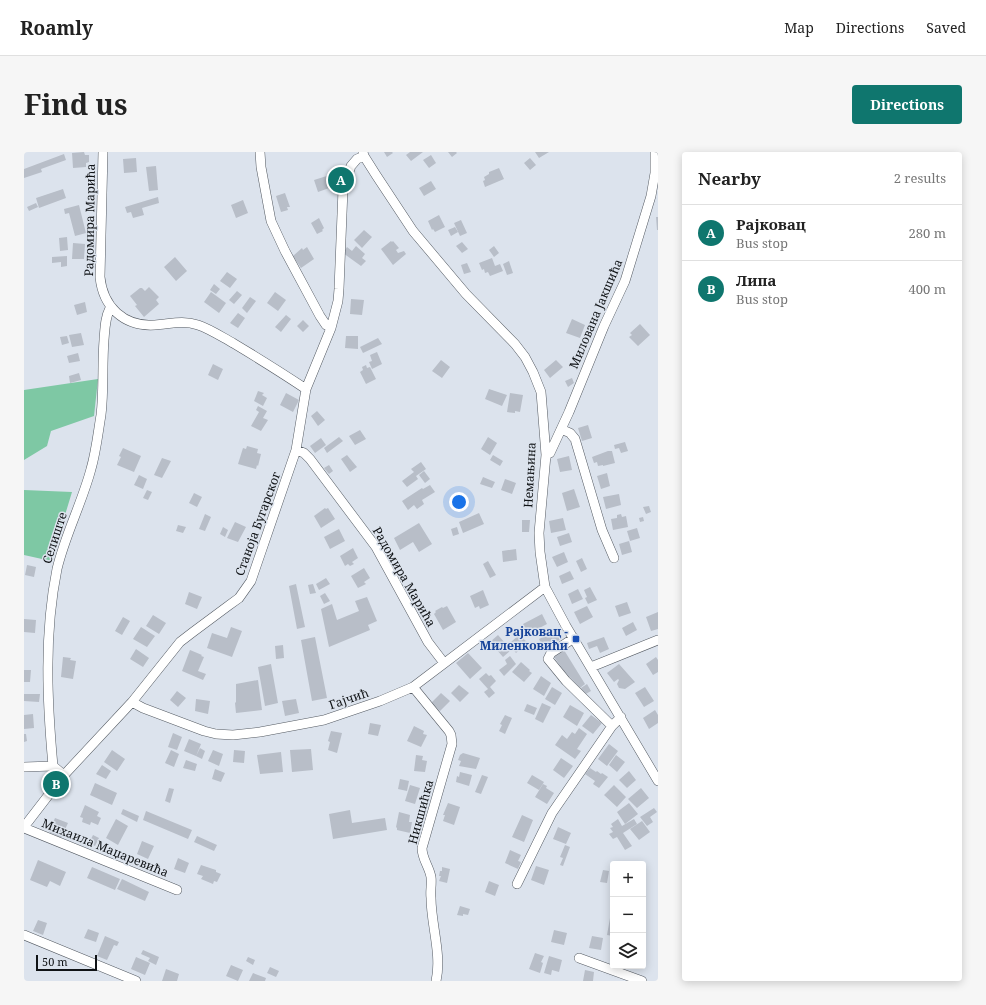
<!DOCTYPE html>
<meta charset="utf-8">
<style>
:root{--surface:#fff;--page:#f6f6f6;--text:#222;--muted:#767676;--line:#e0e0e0;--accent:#0f766e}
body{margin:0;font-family:"Noto Serif",serif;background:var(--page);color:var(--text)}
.controls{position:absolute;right:12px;bottom:12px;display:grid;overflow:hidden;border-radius:4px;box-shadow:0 2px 10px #0003}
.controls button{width:36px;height:36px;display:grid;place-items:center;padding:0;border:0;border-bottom:1px solid var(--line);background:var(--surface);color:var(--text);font:20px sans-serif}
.scale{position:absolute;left:12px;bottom:10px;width:61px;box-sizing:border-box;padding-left:4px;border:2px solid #101316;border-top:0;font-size:11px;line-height:14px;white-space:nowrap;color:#101316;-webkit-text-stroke:3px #dce3ed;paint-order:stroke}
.you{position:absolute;left:435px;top:350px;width:14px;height:14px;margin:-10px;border:3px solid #fff;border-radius:50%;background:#1a73e8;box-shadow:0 0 0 6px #1a73e833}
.badge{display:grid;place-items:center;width:26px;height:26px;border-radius:50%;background:var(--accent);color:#fff;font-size:13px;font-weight:700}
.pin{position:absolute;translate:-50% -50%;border:2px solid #fff;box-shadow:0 1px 4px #0006}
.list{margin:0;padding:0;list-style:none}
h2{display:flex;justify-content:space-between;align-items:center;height:52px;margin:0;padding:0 16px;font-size:17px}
h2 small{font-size:13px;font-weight:400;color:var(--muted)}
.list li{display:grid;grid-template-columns:26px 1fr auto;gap:12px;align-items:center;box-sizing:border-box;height:56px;padding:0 16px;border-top:1px solid var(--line)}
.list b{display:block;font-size:15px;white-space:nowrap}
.list p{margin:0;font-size:13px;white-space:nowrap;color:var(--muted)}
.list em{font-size:13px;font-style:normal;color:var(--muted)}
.icon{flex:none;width:22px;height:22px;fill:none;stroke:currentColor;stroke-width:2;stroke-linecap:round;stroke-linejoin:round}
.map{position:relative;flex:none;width:634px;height:829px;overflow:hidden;border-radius:4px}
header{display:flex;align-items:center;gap:24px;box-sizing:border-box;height:56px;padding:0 20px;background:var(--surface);border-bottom:1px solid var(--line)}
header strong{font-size:19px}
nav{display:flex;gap:22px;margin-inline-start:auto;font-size:14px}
.intro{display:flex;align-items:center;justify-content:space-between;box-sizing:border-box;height:96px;padding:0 24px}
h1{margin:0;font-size:28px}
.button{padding:10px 18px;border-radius:4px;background:var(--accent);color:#fff;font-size:14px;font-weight:700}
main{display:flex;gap:24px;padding:0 24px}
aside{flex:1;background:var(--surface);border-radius:4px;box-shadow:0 2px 10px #0003}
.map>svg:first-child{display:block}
</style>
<header>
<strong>Roamly</strong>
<nav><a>Map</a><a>Directions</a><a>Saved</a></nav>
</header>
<div class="intro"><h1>Find us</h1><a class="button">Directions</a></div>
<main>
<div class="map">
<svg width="634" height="829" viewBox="0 0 634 829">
<rect width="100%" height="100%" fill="#dce3ed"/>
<path fill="#7ec8a4" d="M74,227L70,264L27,279L23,294L0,308V238Z
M0,338L48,340L27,409L0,403Z"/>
<path fill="#b8bec8" d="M60,0L61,3H65V10L62,11V15L49,16L48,1Z
M360,0H368L369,1L363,5Z
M386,0H399L387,9L382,3Z
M424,0H432L433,1L428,5Z
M511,0H525L515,6Z
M40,2L42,8L17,17L18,20L0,26V17Z
M407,3L412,11L405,16L399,8Z
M112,6L113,20L100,21L99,7Z
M506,6L512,13L506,18L500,11Z
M132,14L134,38L125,39L122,15Z
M475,16L480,27L461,35L459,29L461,28L460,25L465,22V20Z
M306,23L308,29L306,30L308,35L294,40L290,28Z
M407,29L412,37L400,44L395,36Z
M39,37L42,46L15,56L12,46Z
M261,41L266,55H263L264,58L257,60L252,44Z
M134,45L135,51L118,56L120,63L109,66L107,60L103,61L101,55Z
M219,48L224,61L212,66L207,53Z
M12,51L14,55L5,59L3,55Z
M55,53L62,81L51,84L45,61L41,62L40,57Z
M415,63L421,75L411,80L409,77L408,78L404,69Z
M632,65H634V78H633Z
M295,66L300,76L298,78L299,79L293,82L287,71Z
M437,68L443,81L436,84L430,71Z
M431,75L434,80L427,84L424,78Z
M340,78L348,85L338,96L330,88Z
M43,85L44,98L36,99L35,86Z
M367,89L368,90L369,89L375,96L372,98L374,101L380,99L382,102L369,113L357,97Z
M438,90L444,97L438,101L432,94Z
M49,91L61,92L60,107H48Z
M332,94L341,102L338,106L342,109L337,114L319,101L323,95L328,99Z
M470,94L475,101L470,105L465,98Z
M283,95L290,107L277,116L269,104L278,96L279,98Z
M43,104V114L37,115V110L28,111V105Z
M151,105L163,119L152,129L140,115Z
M468,106L471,114L476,112L479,119L466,124L464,120L461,121L460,117L458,118L455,111Z
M485,109L489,121L483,123L479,112Z
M443,111L447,120L440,122L437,113Z
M203,120L213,127L206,136L196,129Z
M190,132L196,137L192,142L186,138Z
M125,135L135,145L132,148L135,152L120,165L111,154L113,153L106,144L116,136H118L121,139Z
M213,139L218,143L210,152L205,148Z
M187,140L202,151L195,161L180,150Z
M251,140L262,148L254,159L243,151Z
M226,145L232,149L223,161L218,156Z
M327,147L340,148L338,163L326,162Z
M61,150L63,160L53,163L50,153Z
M214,161L221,166L214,176L206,171Z
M262,163L267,167L257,180L251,175Z
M548,167L561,173L556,186L542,181Z
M279,168L285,174L279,180L273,174Z
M616,172L626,183L614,194L605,185L608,183L606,181Z
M57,181L60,193L48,195L45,183Z
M43,184L45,191L38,193L36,185Z
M322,184H334V197L321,196Z
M354,186L358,192L339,201L336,195Z
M353,200L358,212L348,217L345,210L348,209L346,203Z
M54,201L56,209L45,211L43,204Z
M417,208L426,215L418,226L408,219Z
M532,208L539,215L526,226L520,218Z
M189,212L199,217L194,228L184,223Z
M342,213L343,216L346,215L352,227L342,232L336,220L339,218L338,215Z
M55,221L57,228L46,231L45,224Z
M548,226L550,231L544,235L541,229Z
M465,237L483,243L478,254L461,247Z
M234,239L240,241L238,243L243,246L239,254L230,249Z
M262,241L275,248L269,260L256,253Z
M486,241L499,243L496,260L491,259V261L483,260Z
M234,254L243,259L239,266L244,268L237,279L227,274L235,260L232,258Z
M293,259L301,268L294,274L287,264Z
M564,273L568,286L558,289L554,276Z
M336,278L342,287L331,293L325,284Z
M315,285L319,289L303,301L300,296Z
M464,285L473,291L466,303L457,297Z
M297,286L302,293L291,301L286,294Z
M601,290L604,299L597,301L595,296L591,297L590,293Z
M223,294L234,297L233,301L237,302L234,314L233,313L232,317L214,312L219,296L222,297Z
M99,296L117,304L110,320L93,313L97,305L95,304Z
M584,299H588L591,311L579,314V313L574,314L573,310L570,311L568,305Z
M323,303L333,315L326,320L317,307Z
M469,303L479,309L476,314L466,308Z
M545,304L548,318L536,320L533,307Z
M138,306L147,309L138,326L130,323Z
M397,310L402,317L392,324L394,327L383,335L378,329L390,320L387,317Z
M305,313L309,319L305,322L300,316Z
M400,319L406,327L401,331L395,323Z
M583,321L586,334L577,337L573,324Z
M115,323L123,327L119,337L110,333Z
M459,325L471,330L468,336L456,332Z
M481,327L492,331L488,342L477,338Z
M406,333L411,340L398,348L400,352L393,357L390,353L384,358L378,349L398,336L399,337Z
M550,337L556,355L543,359L538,341Z
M123,338L128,340L124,348L119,346Z
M170,341L178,345L173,355L165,351Z
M595,342L597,353L582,357L579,345Z
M625,354L627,360L622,362L619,355Z
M301,356L302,357L304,356L311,367L297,376L290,364Z
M455,361L460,372L439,381L435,370Z
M181,362L187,365L181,379L175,377Z
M597,362L598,365L602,364L604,375L589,378L587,367L593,366V363Z
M619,365L620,369L616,370L615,366Z
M539,366L542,378L527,381L525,369Z
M498,368H506L505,380H498Z
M211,370L222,375L214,390L203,386Z
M395,371L408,392L395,400L389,390L376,398L370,386Z
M154,373L162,375L159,381L152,379Z
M199,375L204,378L201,385L196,382Z
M433,375L435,382L429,384L427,377Z
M613,376L616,386L606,389L603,379Z
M315,377L321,389L306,397L300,385Z
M545,381L548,390L536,394L533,385Z
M605,389L608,400L598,403L595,392Z
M329,396L334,406L328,410L330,412L326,414L324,412L321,414L316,404Z
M492,397L493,408L479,410L478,399Z
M540,400L544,410L533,415L528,405Z
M558,406L563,417L557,420L552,409Z
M464,409L472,423L466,426L459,412Z
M3,413L12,415L10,425L1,423Z
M340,416L346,426L340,430L342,432L334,436L327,424Z
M546,419L550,427L538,432L535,424Z
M302,426L306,432L295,438L292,432Z
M272,432L281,475L273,477L265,434Z
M289,432L292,441L286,442L284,433Z
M566,435L573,448L564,452L561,446L563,445L560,438Z
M554,437L559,447L548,452L544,442Z
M459,438L465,453L456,457L455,454L451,456L446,444Z
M165,440L178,445L173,457L161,452Z
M301,441L306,449L300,452L296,444Z
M343,445L353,469L344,473L346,478L305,495L297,457L308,452L313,468L335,459L331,449Z
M603,450L607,461L595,465L591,454Z
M423,454L432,470L419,478L410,462L412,460L411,459L418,455L419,456Z
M563,454L569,465L556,472L550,460Z
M634,460V477L627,479L622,465Z
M518,462L523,472L504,482L499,472Z
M129,463L142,471L135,482L122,474Z
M99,465L106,469L98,483L91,479Z
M0,467L12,468L11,481L0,480Z
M609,470L613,478L602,484L598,476Z
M117,475L131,484L123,495L109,487Z
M207,475L218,479L208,505L183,496L188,481L203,486Z
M531,479L536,488L519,495L515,487Z
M474,483L487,498L479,505L466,490Z
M495,483L503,490L492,501L488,496L491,494L487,490Z
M291,485L303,546L288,549L277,488Z
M580,485L585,497L576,501L573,494L565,497L563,491Z
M259,493L260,506L252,507L251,494Z
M112,497L125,506L119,515L106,507Z
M166,498L178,503L177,504L180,505L174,519L182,522L179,528L158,519Z
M540,498L561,532L556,536L540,519L530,505Z
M444,501L458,516L446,527L432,511Z
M486,504L492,512L480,524L475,518L483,512L481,508Z
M39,505L47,506L46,508L52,509L49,527L37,525Z
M632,505L634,508V520L629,523L622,512Z
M497,510L506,518L505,519L508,521L500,530L488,520Z
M247,512L254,551L241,554L234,515Z
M595,512L611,530L601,537L595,536L593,532L595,528L594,527L590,530L583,521Z
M0,518H7L6,530H0Z
M462,521L465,524L467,523L472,529L466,535L471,541L465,546L460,540L464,537L455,527Z
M517,524L527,531L520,544L509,537Z
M234,528L238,558L212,561L211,551L212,550V532Z
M563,532L567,539L560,543L557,536Z
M435,533L445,541L436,550L427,541Z
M528,535L538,541L531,553L521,547Z
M621,535L630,549L620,555L611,541Z
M153,539L162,546L154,555L146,548Z
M417,541L426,549L416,559L407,551Z
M0,542H16L15,550L0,549Z
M172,547L186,549L184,562L171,559Z
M272,547L275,561L261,564L258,549Z
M518,551L527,555L519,571L511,567Z
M503,552L513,556L510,563L500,559Z
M546,553L560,561L553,574L539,565Z
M631,558L634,563V571L625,577L619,566Z
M9,562L10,576L0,577V563Z
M481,563L488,566L481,582L475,579L478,573L476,572Z
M567,563L578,571L569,582L558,574Z
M346,571L357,573L354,584L344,582Z
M390,574L400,579L399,582L403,583L397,595L383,589Z
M555,576L563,582L553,597L557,599L551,607L531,593L538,583L543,587L548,580L551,582Z
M307,579L318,581L313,601L304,598L306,590L304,589Z
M149,581L158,585L153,598L144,595Z
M0,582H2L3,589L0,590Z
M165,587L177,592L172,604L160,599Z
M585,592L594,599L583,614L574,607Z
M176,596L181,599L178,607L172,604Z
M287,597L289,618L268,620L266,598Z
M88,598L101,607L93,619L80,610Z
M147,598L155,602L150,615L141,611Z
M189,598L199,602L195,614L184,609Z
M210,598L221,599L220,611L209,610Z
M257,600L259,620L236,622L233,603Z
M439,601L456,606L452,617L435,614L437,609L434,608L436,603Z
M392,603L399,604L398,608L403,609L401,620L390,619Z
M592,603L601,610L593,620L585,613Z
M537,606L549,614L540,626L529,618Z
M162,608L173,612L171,619L159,616Z
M78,613L87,619L82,627L72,622Z
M566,616L572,620L573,619L577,622L578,621L584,625L575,636L569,632L571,629L561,622Z
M191,617L201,621L197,630L188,627Z
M605,619L612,628L603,636L595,628Z
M436,620L448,623L445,634L432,630L433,624L435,625Z
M458,623L464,625L457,642L451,640Z
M508,623L520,630L515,638L503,631Z
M376,627L385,629L383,639L374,637Z
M71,631L93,641L88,653L66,643Z
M519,632L523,634L522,636L530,641L523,652L511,645Z
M386,633L396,636L391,652L381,649Z
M590,633L602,645L593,655L580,643Z
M145,636L150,637L146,651L141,649Z
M617,636L625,646L613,656L604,647Z
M424,651L436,655L430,673L419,669L421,663H419Z
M605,651L614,662L601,672L593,660Z
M61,653L75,660L73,664L77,666L74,673L67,670L66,673L58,670L59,666L56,665Z
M630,656L633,660L626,665L629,670L623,674L616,665Z
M99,657L115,664L113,670L97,662Z
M326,658L328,671L361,666L363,678L309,687L305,662Z
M122,659L168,678L164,687L119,668Z
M375,660L386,663L385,670H388L386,681L373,678V676L372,675Z
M498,663L509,668L500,690L488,685Z
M31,666L44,671L37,686L25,680Z
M92,667L104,674L94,693L82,686Z
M594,667L598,674L610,667L613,672L599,681L608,694L601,698L593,685L589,687L585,682L589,680L586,676L589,675L587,672Z
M618,669L626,680L615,688L606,677Z
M534,675L547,681L542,692L529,687Z
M69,683L75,686L71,694L65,691Z
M173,684L193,693L190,699L170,690Z
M118,689L130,694L124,707L113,702Z
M541,693L546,695L539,714L536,713L539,706L536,705Z
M486,698L497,703L494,709L497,710L494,717L481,711Z
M154,706L165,711L161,721L150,717Z
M14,708L42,720L36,734L26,729L23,735L6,728Z
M177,713L192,718V720L197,722L193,730L190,729L189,732L177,727L179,724L173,722Z
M512,714L525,718L520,733L507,728Z
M68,715L96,727L91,738L63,726Z
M418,715L426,717L423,731L415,729L417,724H415L416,719H418Z
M579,718L585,719L583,731L576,730Z
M98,727L125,740L121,749L93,737Z
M465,729L475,733L471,744L461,740Z
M436,754L446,757L444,763L439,762V764L433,763Z
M586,766H589V784L583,783Z
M14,768L23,771L19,783L9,779Z
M64,777L75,781L72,790L60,786Z
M530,778L543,781L540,793L527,790Z
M81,784L95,790L93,794L90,793L83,808L73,804Z
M568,784L579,786L577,798L565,796Z
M119,798L135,805L132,813L124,809L126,806L117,802Z
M511,801L520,804L517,810L519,811L516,821L505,817Z
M525,804L538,808L535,820L528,818L527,823L520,821Z
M112,805L126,811L121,823L107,817Z
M224,805L231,808L229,813L222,809Z
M207,813L219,818L214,829L202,824Z
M246,815L255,819L252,825L243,821Z
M142,817L155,822L153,829H138Z
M561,818L570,820L569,829H559Z
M229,821L242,826L241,829H225Z"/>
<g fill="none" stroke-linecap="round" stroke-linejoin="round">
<g stroke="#555b63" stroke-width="10">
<path id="minor" d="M79,0L76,125C79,155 100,175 131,173C146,172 159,168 174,173C186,177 198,185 209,191C234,206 258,221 282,237
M236,0L237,15L247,69L261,99L296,164L302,173L307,176
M339,0L340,4L352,23L389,79L442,142L491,192L501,205L509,220L517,240L522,303L515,381L516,400L521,435L542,474L634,629
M537,277L546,281L551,287L578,378L590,406
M272,298L280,301L286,307L352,395L404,490L420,511
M522,303L526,301L545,260L580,174L601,129L627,44L631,21V0
M550,486L527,501L524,507L542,529L588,574
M567,515L634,488
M389,535L425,579L427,583L428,592L398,696C398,707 405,714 407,725C408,732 406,739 407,746C407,772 418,803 412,829
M108,550L119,556L180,579L192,582L209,583L236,580L300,568L356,549L389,535L521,435
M0,615L29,614
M40,623L29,614C23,549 20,481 33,417C41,383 58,351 67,317C72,300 74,281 77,263C80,239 78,213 80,188C81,176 81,166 86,156
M0,675L40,623L108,550L156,490L169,480L204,454L215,446L227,429L272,298L282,237L307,176L314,149L315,137L319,37L327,14L333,7L340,4
M0,676L153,738
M493,732L528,661L588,574L597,565
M0,783L112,829
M555,806L618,829"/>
</g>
<use href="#minor" stroke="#fff" stroke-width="9"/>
</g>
<rect fill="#1a4fb4" stroke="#dce3ed" stroke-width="1.5" x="548" y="483" width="8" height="8" rx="2"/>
<g text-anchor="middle" stroke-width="3" stroke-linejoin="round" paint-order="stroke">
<g font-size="12" fill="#101316" stroke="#dce3ed">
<text transform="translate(66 68) rotate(-89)" y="4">Радомира Марића</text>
<text transform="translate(572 162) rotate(-67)" y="4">Милована Јакшића</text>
<text transform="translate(506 323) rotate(-87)" y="4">Немањина</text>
<text transform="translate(234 372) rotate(-70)" y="4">Станоја Бугарског</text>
<text transform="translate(31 386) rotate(-72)" y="4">Селиште</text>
<text transform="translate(380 425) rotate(60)" y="4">Радомира Марића</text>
<text transform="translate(325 547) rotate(-19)" y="4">Гајчић</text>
<text transform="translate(397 660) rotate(-75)" y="4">Никшићка</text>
<text transform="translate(81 696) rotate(22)" y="4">Михаила Маџаревића</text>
</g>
<g font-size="12" font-weight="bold" fill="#164399" stroke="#dce3ed" text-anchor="end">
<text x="544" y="484">Рајковац -<tspan x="544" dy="14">Миленковићи</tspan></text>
</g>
</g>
</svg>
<div class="controls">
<button>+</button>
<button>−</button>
<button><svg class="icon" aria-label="layers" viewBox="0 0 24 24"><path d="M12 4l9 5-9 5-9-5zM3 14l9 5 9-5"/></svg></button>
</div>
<div class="scale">50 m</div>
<div class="you"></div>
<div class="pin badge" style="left:317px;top:28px">A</div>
<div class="pin badge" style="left:32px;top:632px">B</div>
</div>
<aside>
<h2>Nearby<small>2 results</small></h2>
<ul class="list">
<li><span class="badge">A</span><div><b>Рајковац</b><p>Bus stop</p></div><em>280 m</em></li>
<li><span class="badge">B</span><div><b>Липа</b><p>Bus stop</p></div><em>400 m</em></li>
</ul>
</aside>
</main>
